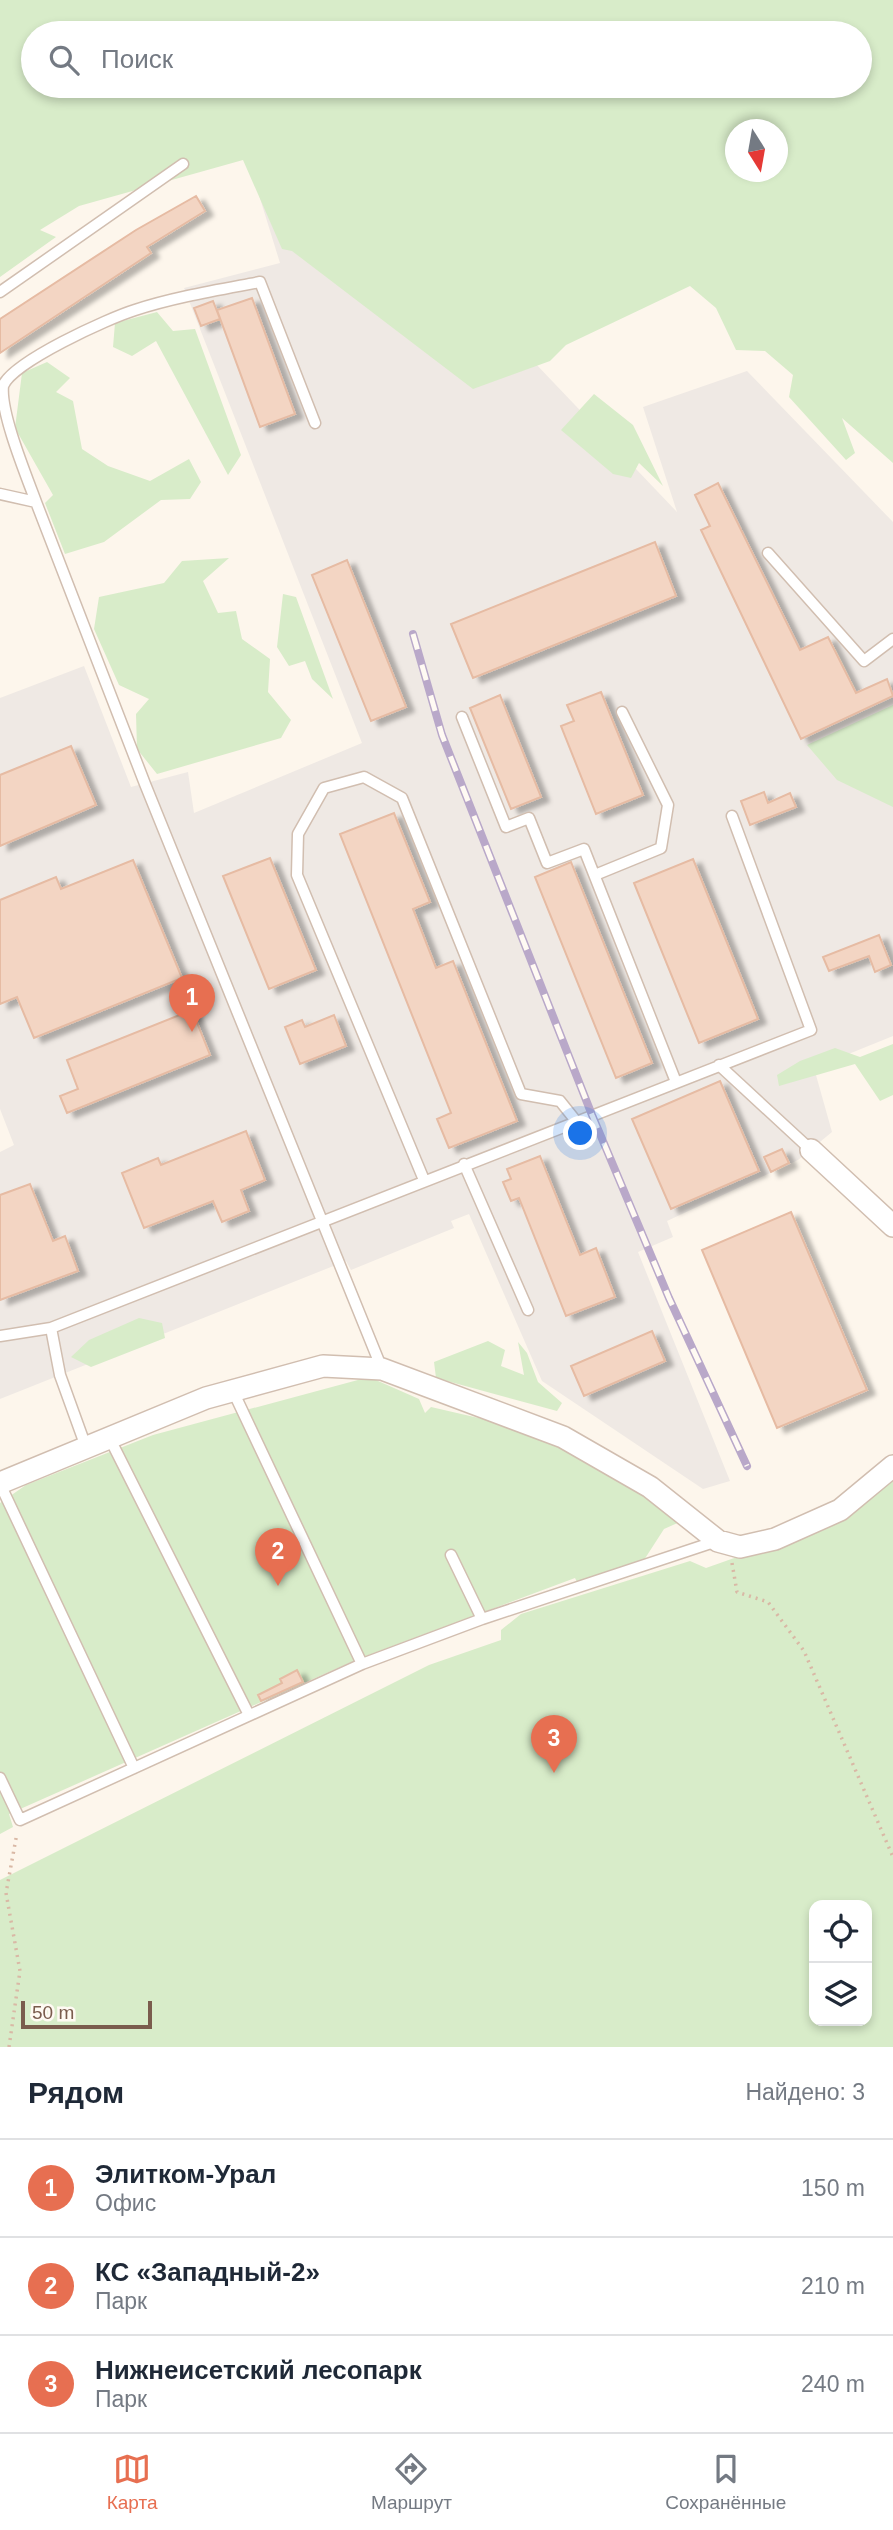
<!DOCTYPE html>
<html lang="ru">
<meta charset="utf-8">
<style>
:root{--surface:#fff;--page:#f2f2f3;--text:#1f2937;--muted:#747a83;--line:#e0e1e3;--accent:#e76f51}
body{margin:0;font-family:Helvetica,sans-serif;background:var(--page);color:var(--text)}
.controls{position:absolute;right:21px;bottom:21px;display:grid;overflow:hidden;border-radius:14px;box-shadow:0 4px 10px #0003}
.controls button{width:63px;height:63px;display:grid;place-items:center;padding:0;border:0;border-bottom:2px solid var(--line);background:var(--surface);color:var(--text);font:35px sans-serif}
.compass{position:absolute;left:725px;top:119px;width:63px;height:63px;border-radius:50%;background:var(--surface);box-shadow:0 4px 10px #0003;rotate:169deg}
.scale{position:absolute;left:21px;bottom:18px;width:131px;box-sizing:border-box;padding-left:7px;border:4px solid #7a5c4d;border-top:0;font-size:19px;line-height:24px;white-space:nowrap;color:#7a5c4d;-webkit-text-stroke:5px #fffaf3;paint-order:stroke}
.you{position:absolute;left:581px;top:1134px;width:24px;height:24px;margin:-18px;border:5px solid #fff;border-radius:50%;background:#1a73e8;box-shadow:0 0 0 10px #1a73e833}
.badge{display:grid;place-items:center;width:46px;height:46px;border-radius:50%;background:var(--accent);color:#fff;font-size:23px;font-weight:700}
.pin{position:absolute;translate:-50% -58px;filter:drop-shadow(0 2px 4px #0008)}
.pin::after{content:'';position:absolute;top:37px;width:24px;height:21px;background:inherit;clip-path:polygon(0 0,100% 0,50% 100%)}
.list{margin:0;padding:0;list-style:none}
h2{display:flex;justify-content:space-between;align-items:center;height:91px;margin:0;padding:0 28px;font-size:30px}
h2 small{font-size:23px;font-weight:400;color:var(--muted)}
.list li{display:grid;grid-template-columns:46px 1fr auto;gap:21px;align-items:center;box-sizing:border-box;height:98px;padding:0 28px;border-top:2px solid var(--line)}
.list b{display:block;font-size:26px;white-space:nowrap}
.list p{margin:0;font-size:23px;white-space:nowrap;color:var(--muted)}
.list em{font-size:23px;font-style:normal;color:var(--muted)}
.icon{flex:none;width:38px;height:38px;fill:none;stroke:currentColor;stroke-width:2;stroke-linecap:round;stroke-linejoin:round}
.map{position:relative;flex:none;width:893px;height:2047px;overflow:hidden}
.search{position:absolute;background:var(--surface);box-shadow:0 4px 10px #0003;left:21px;right:21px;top:21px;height:77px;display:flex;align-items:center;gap:18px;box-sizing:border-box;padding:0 24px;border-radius:38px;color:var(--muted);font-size:26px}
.sheet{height:385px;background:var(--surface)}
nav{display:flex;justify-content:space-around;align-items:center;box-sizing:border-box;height:98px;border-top:2px solid var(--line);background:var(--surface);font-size:19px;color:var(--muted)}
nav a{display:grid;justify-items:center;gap:4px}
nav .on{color:var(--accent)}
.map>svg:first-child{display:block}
</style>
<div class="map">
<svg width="893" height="2047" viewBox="0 0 893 2047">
<defs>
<filter id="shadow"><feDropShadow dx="8" dy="4.5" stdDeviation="2" flood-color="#0004"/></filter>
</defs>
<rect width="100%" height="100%" fill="#fdf6ec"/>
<path fill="#efe9e4" d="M271,86L677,512L643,407L747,371L893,522V1036L814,1068L832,1132L798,1160L667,1221L673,1237L638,1252L730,1481L703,1489L542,1381L469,1214L451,1221L454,1228L351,1270L346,1261L0,1399V1152L14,1145L0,1109V698L84,666L131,787L188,772L194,813L362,743L184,288L280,263L229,98Z"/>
<path fill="#d8ecc9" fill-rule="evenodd" d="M0,0H893V463L842,418L855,453L846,460L789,397L793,375L765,351L736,350L716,308L690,286L566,345L550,361L473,389L292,251L282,249L243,160L79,206L40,230L56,237L0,277ZM33,33H860V86H33ZM736,130H778V172H736Z
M157,312L173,331L195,329L241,455L228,475L156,341L132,356L113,347L115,323Z
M47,362L70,378L56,392L73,401L82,449L108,466L150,481L189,459L201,482L190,499L161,500L104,542L65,554L45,503L53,495L15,428L22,373Z
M594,394L633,425L663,486L639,463L631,478L613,474L561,430Z
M229,558L203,581L218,613L236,611L242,639L270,659L268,692L291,720L281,738L157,774L137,749L136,714L149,699L119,685L94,629L99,597L164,583L182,561Z
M283,594L296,597L333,699L312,679L305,661L289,666L277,647Z
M893,705V807L837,780L807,745Z
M893,1044V1095L880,1101L855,1064L779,1086L777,1075L800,1061L835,1048L860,1057Z
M139,1318L162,1323L165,1338L91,1367L71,1357L89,1340Z
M488,1341L505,1350L501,1366L524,1375L518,1342L527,1353L538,1382L562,1403L557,1411L436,1378L434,1362Z
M369,1377L419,1399L425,1413L431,1407L539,1432L643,1489L682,1521L664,1529L644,1560L577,1582L575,1578L358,1659L9,1814L13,1827L0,1834V1503L26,1485L153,1435Z
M893,1464V2047H0V1880L429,1665L501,1640V1630L521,1614L690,1561L706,1568L816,1529ZM814,1905H867V2021H814Z"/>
<path fill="#f3d5c3" stroke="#e6bba3" stroke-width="2" filter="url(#shadow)" d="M196,196L205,211L147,247L151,253L0,353V319L136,230Z
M252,298L295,414L260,427L217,310Z
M213,301L220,319L201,326L194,308Z
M718,483L800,650L828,637L856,693L887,679L893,696L801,739L701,530L710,526L695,495Z
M655,542L676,596L473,678L451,624Z
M347,560L406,707L371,721L312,575Z
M601,692L643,795L596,814L561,726L574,721L567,705Z
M500,695L541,797L511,809L470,708Z
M71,746L96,805L0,846V775Z
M764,792L768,803L790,793L796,807L750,825L741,801Z
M394,813L430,902L413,909L436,968L453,961L517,1121L449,1148L437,1119L451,1113L340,834Z
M270,858L316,970L269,989L223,876Z
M693,859L758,1019L699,1043L634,883Z
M133,860L182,978L34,1038L17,997L0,1004V900L56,877L61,889Z
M571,862L652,1063L616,1078L535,877Z
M879,935L891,965L875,972L869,956L829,971L823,957Z
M192,1010L210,1055L67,1113L60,1096L78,1089L67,1060Z
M334,1015L346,1046L300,1064L285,1027L302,1020L305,1027Z
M720,1081L759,1171L671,1209L632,1119Z
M246,1131L265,1180L241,1190L249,1211L222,1222L213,1201L144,1228L122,1173L158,1158L161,1165Z
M782,1149L789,1163L771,1172L764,1157Z
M540,1156L580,1255L596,1248L615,1297L566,1316L519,1198L511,1201L503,1182L511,1179L507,1169Z
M30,1184L53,1241L65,1236L78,1271L0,1300V1195Z
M791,1212L867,1390L777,1428L702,1250Z
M652,1331L665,1361L584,1396L571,1366Z
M297,1670L303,1682L261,1701L258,1695L282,1683L280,1679Z"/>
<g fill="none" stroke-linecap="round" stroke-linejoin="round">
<g stroke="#d1beb0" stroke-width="13">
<path id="service" d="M0,292L183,164
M0,494L36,502L145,784L382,1369
M36,502C26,475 0,412 3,386C12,362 109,318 135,310C175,297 218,290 260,282L315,423
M768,553L864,661L893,639
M462,717L506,827L529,818L547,863L584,849L676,1082
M595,875L661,848L668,805L622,712
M719,1065L811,1150
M464,1164L528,1310
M424,1180L297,875L298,834L324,788L364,777L402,798L521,1094L560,1101L576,1121
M51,1328L811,1030L732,816
M0,1336L51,1328L60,1375L86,1447
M233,1391L362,1664
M109,1437L249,1715
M0,1484L134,1768
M451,1555L482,1619
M0,1778L20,1820L362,1664L482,1619L717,1541"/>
</g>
<g stroke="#d1beb0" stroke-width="24">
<path id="minor" d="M811,1150L893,1226
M0,1483L206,1398L323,1366L382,1369L563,1437L650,1487L718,1541L740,1547L775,1539L840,1510L893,1466"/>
</g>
<path stroke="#d9b8a5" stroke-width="3.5" stroke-dasharray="2 5" stroke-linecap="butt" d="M732,1563L737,1592L768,1602L804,1651L893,1857
M9,2047L20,1971L6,1893L17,1833"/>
<use href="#service" stroke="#fff" stroke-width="10"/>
<use href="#minor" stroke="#fff" stroke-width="21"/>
<g stroke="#b9a8c9" stroke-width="8">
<path id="rail" d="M413,634L442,735L592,1115L669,1298L747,1466"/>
</g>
<use href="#rail" stroke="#fffaf3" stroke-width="5" stroke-dasharray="16" stroke-linecap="butt"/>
</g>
</svg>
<div class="controls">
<button><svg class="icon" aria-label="locate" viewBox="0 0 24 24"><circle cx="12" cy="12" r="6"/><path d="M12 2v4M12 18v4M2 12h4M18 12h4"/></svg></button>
<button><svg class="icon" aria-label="layers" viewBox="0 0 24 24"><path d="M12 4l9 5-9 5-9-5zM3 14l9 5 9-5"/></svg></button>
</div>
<svg class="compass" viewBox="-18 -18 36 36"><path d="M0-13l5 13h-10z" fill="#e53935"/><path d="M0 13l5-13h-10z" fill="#747a83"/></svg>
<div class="scale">50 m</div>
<div class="you"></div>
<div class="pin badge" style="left:192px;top:1032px">1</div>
<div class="pin badge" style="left:278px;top:1586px">2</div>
<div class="pin badge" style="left:554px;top:1773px">3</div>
<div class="search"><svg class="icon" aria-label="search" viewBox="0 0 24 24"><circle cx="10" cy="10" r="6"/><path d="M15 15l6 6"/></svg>Поиск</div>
</div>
<section class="sheet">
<h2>Рядом<small>Найдено: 3</small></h2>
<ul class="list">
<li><span class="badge">1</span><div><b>Элитком-Урал</b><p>Офис</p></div><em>150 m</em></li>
<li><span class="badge">2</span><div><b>КС «Западный-2»</b><p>Парк</p></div><em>210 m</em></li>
<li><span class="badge">3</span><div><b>Нижнеисетский лесопарк</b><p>Парк</p></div><em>240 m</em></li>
</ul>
</section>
<nav>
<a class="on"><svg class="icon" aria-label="map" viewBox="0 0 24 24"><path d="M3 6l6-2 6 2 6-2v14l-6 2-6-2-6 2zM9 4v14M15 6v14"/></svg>Карта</a>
<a><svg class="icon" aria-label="directions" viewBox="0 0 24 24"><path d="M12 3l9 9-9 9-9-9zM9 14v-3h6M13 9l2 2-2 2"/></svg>Маршрут</a>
<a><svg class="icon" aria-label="saved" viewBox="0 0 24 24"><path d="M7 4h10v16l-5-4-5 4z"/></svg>Сохранённые</a>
</nav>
